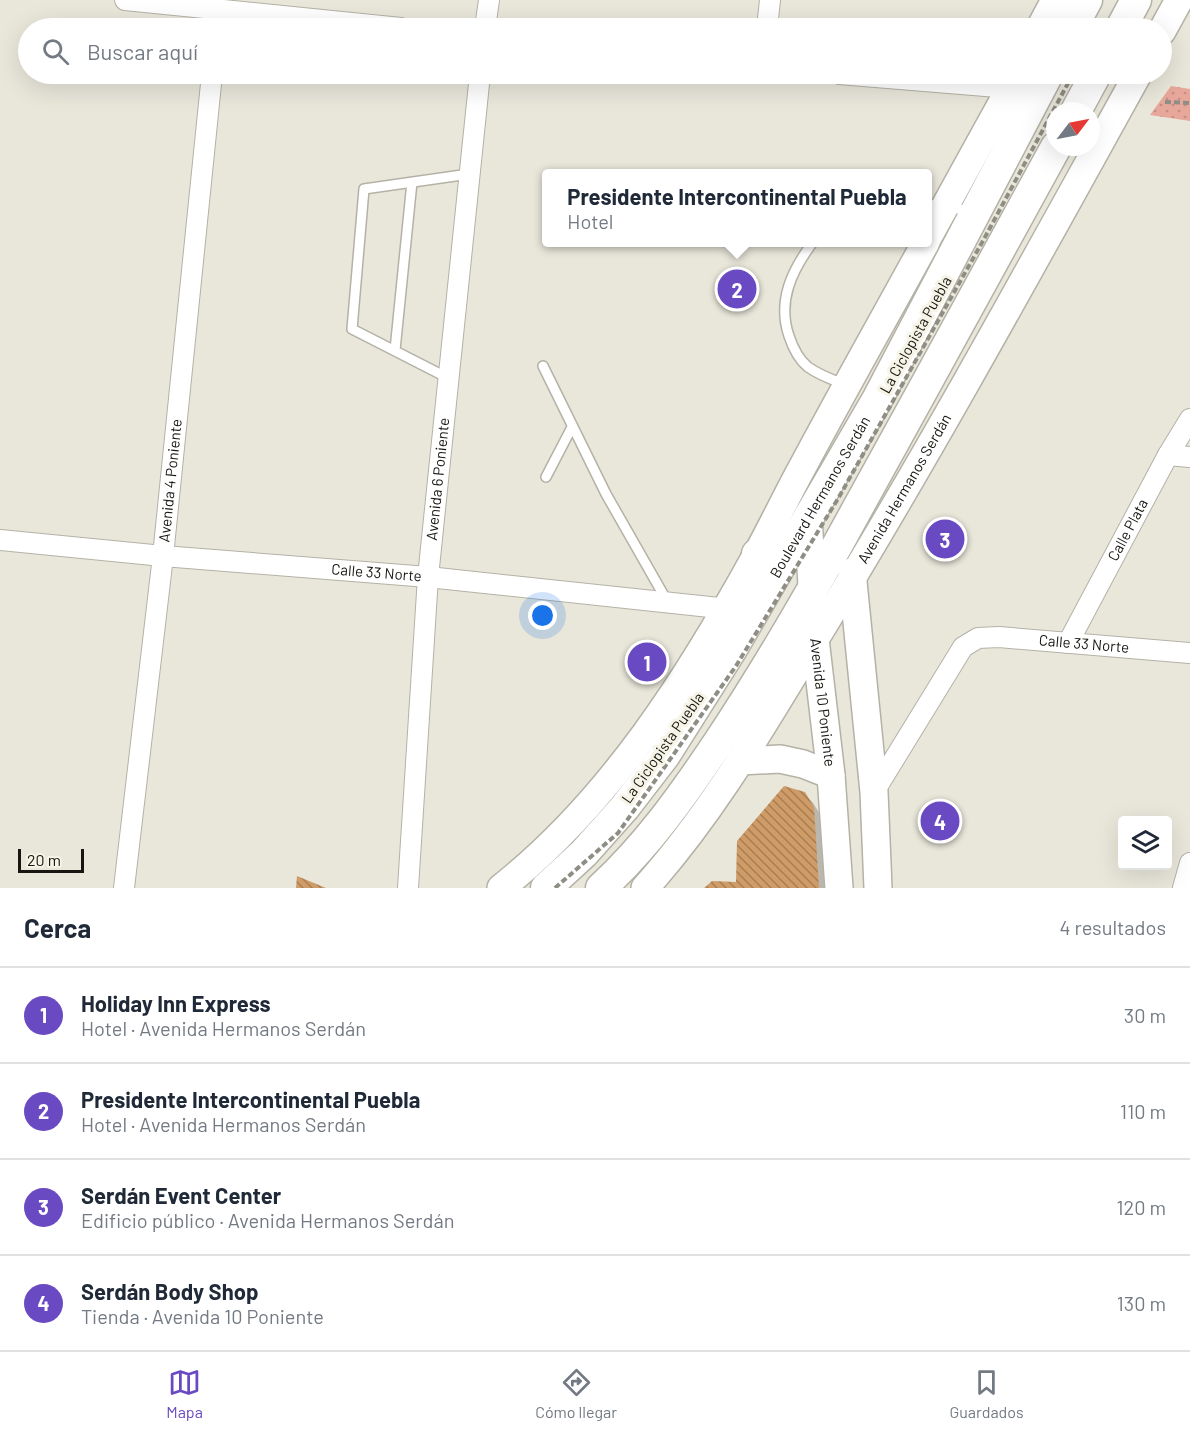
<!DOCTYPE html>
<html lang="es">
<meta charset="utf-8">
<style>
:root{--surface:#fff;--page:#f2f2f3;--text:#1f2937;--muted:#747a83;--line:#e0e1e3;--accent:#694ac3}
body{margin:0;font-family:Barlow,sans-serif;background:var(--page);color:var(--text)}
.controls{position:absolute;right:18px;bottom:18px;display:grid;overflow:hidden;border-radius:6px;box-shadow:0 6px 24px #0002}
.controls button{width:54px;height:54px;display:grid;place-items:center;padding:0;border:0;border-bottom:2px solid var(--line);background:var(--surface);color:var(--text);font:30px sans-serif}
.compass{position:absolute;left:1046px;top:102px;width:54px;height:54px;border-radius:50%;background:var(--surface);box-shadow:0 6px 24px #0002;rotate:58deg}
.scale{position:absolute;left:18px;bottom:15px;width:66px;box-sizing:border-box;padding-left:6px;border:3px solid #171611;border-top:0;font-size:16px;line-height:21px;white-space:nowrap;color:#171611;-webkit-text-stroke:4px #f6f4e7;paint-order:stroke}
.you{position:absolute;left:543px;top:616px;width:21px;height:21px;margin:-15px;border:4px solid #fff;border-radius:50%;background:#1a73e8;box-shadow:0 0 0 9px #1a73e833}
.badge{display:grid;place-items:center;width:39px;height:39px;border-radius:50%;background:var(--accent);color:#fff;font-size:20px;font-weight:700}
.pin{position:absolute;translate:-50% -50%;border:3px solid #fff;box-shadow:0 2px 6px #0006}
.popup{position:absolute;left:542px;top:169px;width:390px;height:78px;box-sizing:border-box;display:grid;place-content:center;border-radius:6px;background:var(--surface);filter:drop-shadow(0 2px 4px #0005);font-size:20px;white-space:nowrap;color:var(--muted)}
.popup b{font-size:22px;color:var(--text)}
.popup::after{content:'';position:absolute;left:50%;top:100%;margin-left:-12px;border:12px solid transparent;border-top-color:var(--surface)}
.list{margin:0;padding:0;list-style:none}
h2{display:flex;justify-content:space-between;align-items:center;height:78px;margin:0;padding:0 24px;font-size:26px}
h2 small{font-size:20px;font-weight:400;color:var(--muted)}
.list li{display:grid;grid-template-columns:39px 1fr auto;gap:18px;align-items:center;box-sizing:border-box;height:96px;padding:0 24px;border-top:2px solid var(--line)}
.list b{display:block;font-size:22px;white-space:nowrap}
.list p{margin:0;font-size:20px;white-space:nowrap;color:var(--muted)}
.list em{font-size:20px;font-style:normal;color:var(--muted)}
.icon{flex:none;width:33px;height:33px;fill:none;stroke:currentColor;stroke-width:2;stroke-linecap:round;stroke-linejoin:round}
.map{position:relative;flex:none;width:1190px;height:888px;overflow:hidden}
.search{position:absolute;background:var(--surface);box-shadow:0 6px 24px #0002;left:18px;right:18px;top:18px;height:66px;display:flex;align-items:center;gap:15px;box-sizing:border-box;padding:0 21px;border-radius:33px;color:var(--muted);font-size:22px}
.sheet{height:462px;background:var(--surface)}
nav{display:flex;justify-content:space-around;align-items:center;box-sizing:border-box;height:84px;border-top:2px solid var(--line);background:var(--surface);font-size:16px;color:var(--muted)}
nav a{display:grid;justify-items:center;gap:3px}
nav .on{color:var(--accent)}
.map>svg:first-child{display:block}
</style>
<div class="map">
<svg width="1190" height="888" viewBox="0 0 1190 888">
<defs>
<pattern id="park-dots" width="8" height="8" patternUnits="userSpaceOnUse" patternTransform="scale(1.5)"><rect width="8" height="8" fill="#e7a79a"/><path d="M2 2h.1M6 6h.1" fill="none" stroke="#c58f84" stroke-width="1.8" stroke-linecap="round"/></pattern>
<pattern id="building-back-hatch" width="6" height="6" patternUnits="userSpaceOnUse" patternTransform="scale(1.5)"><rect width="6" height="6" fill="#cf9b67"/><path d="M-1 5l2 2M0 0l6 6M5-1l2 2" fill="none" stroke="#a77d53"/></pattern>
</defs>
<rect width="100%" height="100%" fill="#e9e7da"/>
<path fill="url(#park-dots)" d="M1171,86L1190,89V121L1150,115Z"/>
<path fill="#0003" d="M804,793L813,803L822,817L827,888H706L737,884Z"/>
<path fill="url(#building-back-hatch)" d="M784,786L805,792L814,807L819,888H704L712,881L736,882L737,841Z
M297,876L326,888H296Z"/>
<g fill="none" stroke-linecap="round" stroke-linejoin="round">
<g stroke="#b4b2a6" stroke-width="12">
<path id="lane" d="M927,204L972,211
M813,242C792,270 777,301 789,336C793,348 798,359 808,367C819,375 833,380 846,385
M395,350L412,182
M543,366L606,494L667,601
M448,378L352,329L364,189L469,174
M546,477L572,427"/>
</g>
<g stroke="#b4b2a6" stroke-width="22">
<g id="street">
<path d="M125,0L401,28"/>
<path d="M485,28L489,0"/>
<path d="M767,28L770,0"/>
<path d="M839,74L1010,88L1021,93"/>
<path d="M1168,455L1190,457"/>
<path id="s1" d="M0,540L163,556L428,577L738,610"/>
<path id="s2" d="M1068,643L1168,455L1190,419"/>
<path id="s3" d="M874,792L963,647L978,638L999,637L1190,653"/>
<path id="s4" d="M124,888L163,556L212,74"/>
<path id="s5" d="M408,888L428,577L480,74"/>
<path d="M1183,888L1190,863"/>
</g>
</g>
<g stroke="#b4b2a6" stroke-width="30">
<g id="secondary">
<path d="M1040,28L1055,0"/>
<path d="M1162,31L1179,0"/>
<path d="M927,239L1018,74"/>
<path id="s6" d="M808,515L815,639L831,775L839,888"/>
<path d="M852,572L874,792L878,888"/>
<path d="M740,761L780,759L803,764L831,775"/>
<path d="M501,888C611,801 690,676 757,554C773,525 787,495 803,466C843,391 885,317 926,242"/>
<path id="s7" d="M645,888C717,808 769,714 825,623C935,443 1036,258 1138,74"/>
</g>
</g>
<g stroke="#b4b2a6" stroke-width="33">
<g id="primary">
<path d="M1055,0L1062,28"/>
<path d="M1072,28L1087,0"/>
<path d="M1121,28L1136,0"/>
<path d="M1076,111L1096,74"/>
<path d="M757,554L760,599"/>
<path id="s8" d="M546,888L584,853L625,807L665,755L732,649L878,398L1048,74"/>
<path d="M601,888C647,846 683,795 718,743C767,669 812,592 855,513C922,391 990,269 1056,147"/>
</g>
</g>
<path stroke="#8f8e84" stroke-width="4" stroke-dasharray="6 3" stroke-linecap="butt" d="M1165,102L1190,103"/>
<use href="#lane" stroke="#fff" stroke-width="9"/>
<use href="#street" stroke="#fff" stroke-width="20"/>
<use href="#secondary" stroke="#fff" stroke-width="27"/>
<use href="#primary" stroke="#fff" stroke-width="30"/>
<path stroke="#8f8e84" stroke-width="4" stroke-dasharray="6 3" stroke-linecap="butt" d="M555,888L618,833L736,666L839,497L984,239L1073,74"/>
</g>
<g text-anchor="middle" stroke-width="6" stroke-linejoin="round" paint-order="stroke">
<g font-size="15" fill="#171611" stroke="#f6f4e7">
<text transform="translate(916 335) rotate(-61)" y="5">La Ciclopista Puebla</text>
<text dy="5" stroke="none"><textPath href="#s5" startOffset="410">Avenida 6 Poniente</textPath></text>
<text dy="5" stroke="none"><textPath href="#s4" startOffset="410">Avenida 4 Poniente</textPath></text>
<text dy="5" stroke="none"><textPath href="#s7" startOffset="477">Avenida Hermanos Serdán</textPath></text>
<text dy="5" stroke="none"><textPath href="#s8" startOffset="480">Boulevard Hermanos Serdán</textPath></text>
<text dy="5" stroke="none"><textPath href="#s2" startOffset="128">Calle Plata</textPath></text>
<text dy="5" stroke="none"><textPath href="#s1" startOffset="378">Calle 33 Norte</textPath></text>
<text dy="5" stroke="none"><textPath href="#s3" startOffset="294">Calle 33 Norte</textPath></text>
<text dy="5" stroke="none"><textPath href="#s6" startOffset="188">Avenida 10 Poniente</textPath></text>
<text transform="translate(663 748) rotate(-55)" y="5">La Ciclopista Puebla</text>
</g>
</g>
</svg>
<div class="controls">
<button><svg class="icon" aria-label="layers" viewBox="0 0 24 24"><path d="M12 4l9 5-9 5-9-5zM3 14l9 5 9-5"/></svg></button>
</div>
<svg class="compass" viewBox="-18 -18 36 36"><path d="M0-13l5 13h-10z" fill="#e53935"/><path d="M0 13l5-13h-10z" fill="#747a83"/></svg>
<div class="scale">20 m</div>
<div class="you"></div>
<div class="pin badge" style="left:647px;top:662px">1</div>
<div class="pin badge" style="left:737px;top:289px">2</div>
<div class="popup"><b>Presidente Intercontinental Puebla</b>Hotel</div>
<div class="pin badge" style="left:945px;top:539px">3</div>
<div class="pin badge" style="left:940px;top:821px">4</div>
<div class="search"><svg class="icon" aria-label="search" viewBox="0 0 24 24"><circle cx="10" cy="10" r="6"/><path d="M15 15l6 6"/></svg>Buscar aquí</div>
</div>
<section class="sheet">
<h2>Cerca<small>4 resultados</small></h2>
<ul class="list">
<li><span class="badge">1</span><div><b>Holiday Inn Express</b><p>Hotel · Avenida Hermanos Serdán</p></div><em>30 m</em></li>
<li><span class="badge">2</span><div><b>Presidente Intercontinental Puebla</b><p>Hotel · Avenida Hermanos Serdán</p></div><em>110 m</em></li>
<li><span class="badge">3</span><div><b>Serdán Event Center</b><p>Edificio público · Avenida Hermanos Serdán</p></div><em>120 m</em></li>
<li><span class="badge">4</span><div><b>Serdán Body Shop</b><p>Tienda · Avenida 10 Poniente</p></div><em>130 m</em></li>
</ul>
</section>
<nav>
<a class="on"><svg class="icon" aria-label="map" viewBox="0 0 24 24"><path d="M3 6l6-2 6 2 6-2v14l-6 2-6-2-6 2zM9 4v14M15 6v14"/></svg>Mapa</a>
<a><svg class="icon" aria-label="directions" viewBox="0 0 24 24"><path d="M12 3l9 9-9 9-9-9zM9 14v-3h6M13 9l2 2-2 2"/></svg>Cómo llegar</a>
<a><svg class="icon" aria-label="saved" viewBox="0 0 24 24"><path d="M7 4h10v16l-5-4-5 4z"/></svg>Guardados</a>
</nav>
